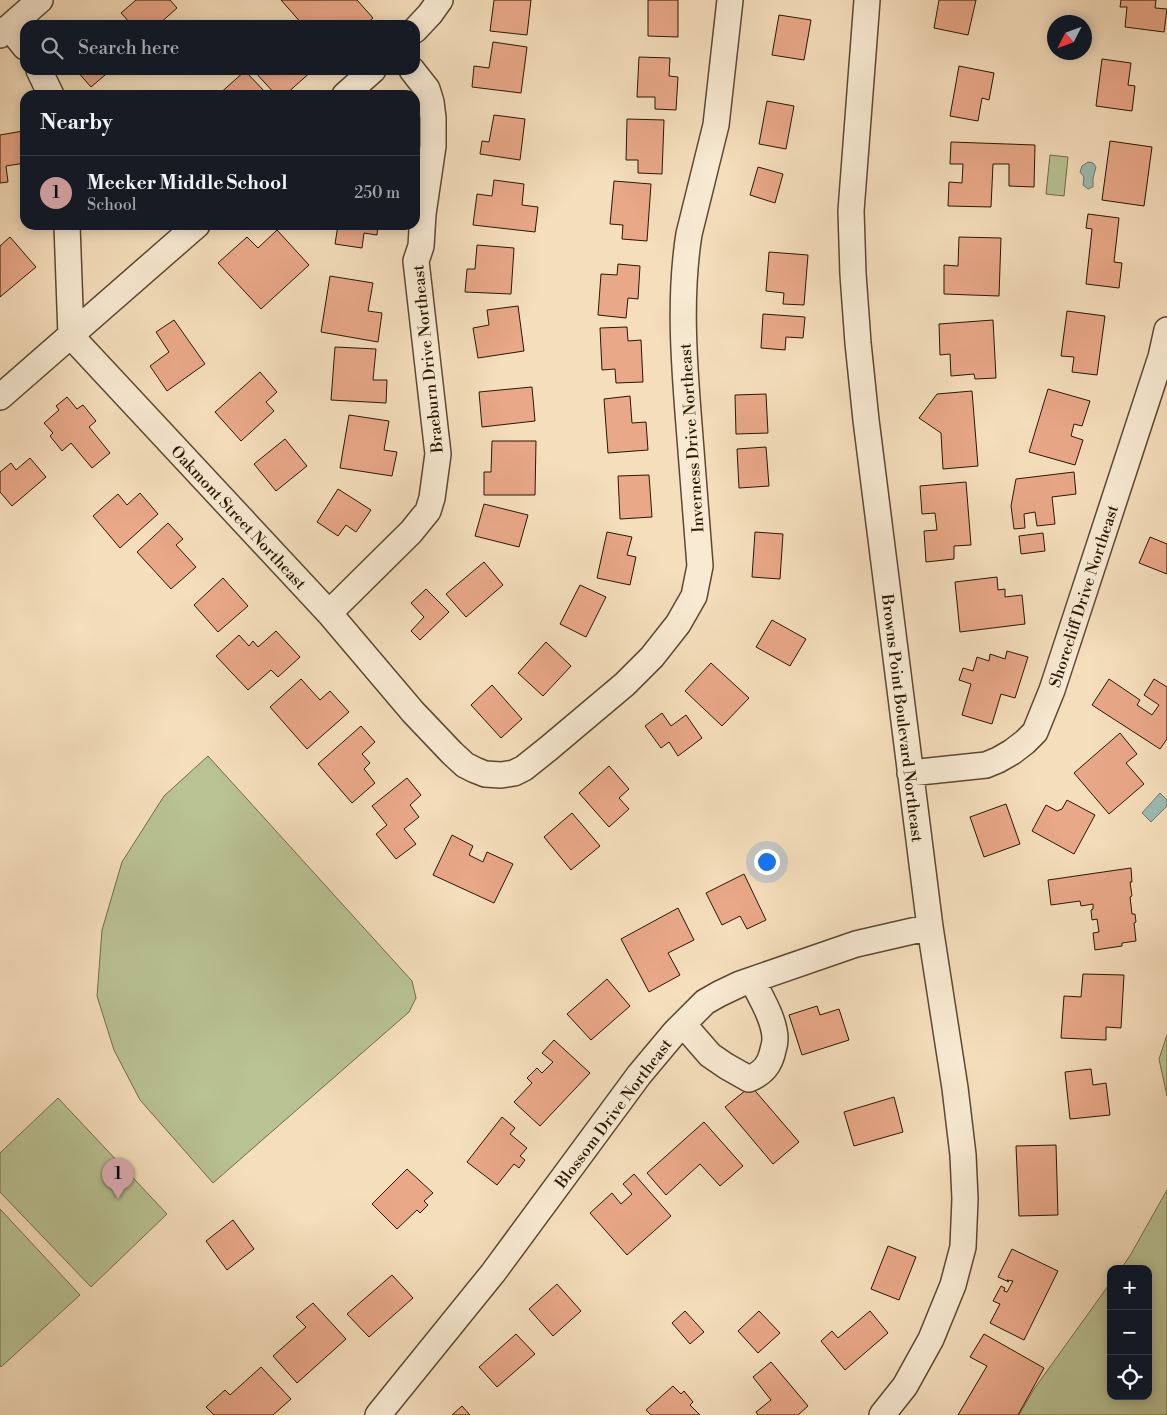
<!DOCTYPE html>
<meta charset="utf-8">
<style>
:root{--surface:#171b24;--page:#20242c;--text:#f1f3f6;--muted:#9ea1a6;--line:#363941;--accent:#c59692}
body{margin:0;font-family:"Libre Bodoni",serif;background:var(--page);color:var(--text)}
.controls{position:absolute;right:15px;bottom:15px;display:grid;overflow:hidden;border-radius:10px;box-shadow:0 2px 12px #0003}
.controls button{width:45px;height:45px;display:grid;place-items:center;padding:0;border:0;border-bottom:1px solid var(--line);background:var(--surface);color:var(--text);font:25px sans-serif}
.compass{position:absolute;left:1047px;top:15px;width:45px;height:45px;border-radius:50%;background:var(--surface);box-shadow:0 2px 12px #0003;rotate:228deg}
.you{position:absolute;left:766px;top:861px;width:18px;height:18px;margin:-12px;border:4px solid #fff;border-radius:50%;background:#1a73e8;box-shadow:0 0 0 8px #1a73e833}
.badge{display:grid;place-items:center;width:32px;height:32px;border-radius:50%;background:var(--accent);color:#111;font-size:16px;font-weight:700}
.pin{position:absolute;translate:-50% -41px;filter:drop-shadow(0 1px 2px #0008)}
.pin::after{content:'';position:absolute;top:26px;width:18px;height:15px;background:inherit;clip-path:polygon(0 0,100% 0,50% 100%)}
.list{margin:0;padding:0;list-style:none}
h2{display:flex;justify-content:space-between;align-items:center;height:65px;margin:0;padding:0 20px;font-size:21px}
h2 small{font-size:16px;font-weight:400;color:var(--muted)}
.list li{display:grid;grid-template-columns:32px 1fr auto;gap:15px;align-items:center;box-sizing:border-box;height:75px;padding:0 20px;border-top:1px solid var(--line)}
.list b{display:block;font-size:19px;white-space:nowrap}
.list p{margin:0;font-size:16px;white-space:nowrap;color:var(--muted)}
.list em{font-size:16px;font-style:normal;color:var(--muted)}
.icon{flex:none;width:28px;height:28px;fill:none;stroke:currentColor;stroke-width:2;stroke-linecap:round;stroke-linejoin:round}
.map{position:relative;flex:none;width:1167px;height:1415px;overflow:hidden}
.search{position:absolute;background:var(--surface);box-shadow:0 2px 12px #0003;left:20px;top:20px;width:400px;height:55px;display:flex;align-items:center;gap:12px;box-sizing:border-box;padding:0 18px;border-radius:15px;color:var(--muted);font-size:19px}
.panel{position:absolute;background:var(--surface);box-shadow:0 2px 12px #0003;left:20px;top:90px;width:400px;height:140px;border-radius:15px}
.map>svg:first-child{display:block}
</style>
<div class="map">
<svg width="1167" height="1415" viewBox="0 0 1167 1415">
<rect width="100%" height="100%" fill="#f5debc"/>
<filter id="stains"><feTurbulence type="fractalNoise" baseFrequency=".004" numOctaves="4"/><feColorMatrix values="0 0 0 0 .2 0 0 0 0 .09 0 0 0 0 .02 0 0 0 .5 -.17"/></filter>
<radialGradient id="worn" r=".72"><stop offset=".6" stop-color="#630" stop-opacity="0"/><stop offset="1" stop-color="#630" stop-opacity=".3"/></radialGradient>
<path fill="#b9c293" stroke="#716c4a" d="M1050,155L1068,157L1064,196L1046,194Z
M208,756L412,981L416,998L409,1012L213,1183L140,1100L114,1050L97,996L102,930L122,862L164,796Z
M1167,1035V1096L1159,1059Z
M58,1098L167,1214L91,1287L0,1192V1153Z
M1167,1190V1415H1019L1034,1389L1111,1282V1396H1148V1269H1121L1131,1254Z
M0,1209L80,1295L1,1367L0,1365Z"/>
<path fill="#9cbcb3" stroke="#6e7a6c" d="M1088,162L1093,163L1096,167L1093,178V187L1088,189L1083,185L1084,177L1080,172L1082,166Z
M1160,793L1167,800V806L1151,822L1142,813Z"/>
<path fill="#e9a888" stroke="#291702" d="M136,0H170L177,8L158,25H132L121,13Z
M281,0H357L373,18L365,25H303Z
M494,0H531L527,35L490,31Z
M648,0H678V37L648,36Z
M939,0H976L968,35L934,28Z
M1121,0H1156L1155,8L1167,9L1164,32L1125,27L1127,7H1120Z
M779,15L811,20L804,60L772,55Z
M493,42L527,47L521,93L472,87L474,66L489,68Z
M639,57L670,58L669,76L678,77L676,110L655,109V97H637Z
M1102,59L1131,63L1128,85L1135,86L1132,111L1096,106Z
M959,66L994,73L989,100L982,98L978,121L950,116Z
M76,70H111L91,87Z
M256,70H313L285,95H276L254,71Z
M245,71L268,95H218Z
M767,101L794,106L786,149L759,144Z
M494,115L525,119L520,160L480,154L482,141L489,142Z
M627,119L664,120L662,174L638,173V160H626Z
M23,131L25,144V163L6,166L8,182L0,183V135Z
M1110,141L1152,147L1144,206L1102,200Z
M951,142L1035,145L1034,187L1009,186V164H993L991,207L948,206L949,182L962,183L963,164H950Z
M758,167L783,174L775,203L750,195Z
M494,180L524,184L522,205L538,207L535,232L473,225L477,194L492,196Z
M614,181L651,184L647,241L622,239L623,225L610,224Z
M1088,214L1119,218L1114,262L1122,263L1119,288L1086,284L1092,229L1086,228Z
M338,225H378L377,235L364,233L362,248L335,244Z
M277,230L309,265L261,309L218,263L247,237L258,248Z
M10,237L36,267L0,297V246Z
M959,237L1001,238L999,296L944,294V265L958,266Z
M477,245L514,248L511,294L465,292L467,269H475Z
M769,252L808,255L804,305L783,304L784,293L766,291Z
M618,264L640,266L638,299L628,298L626,318L598,315L601,274L617,275Z
M330,276L373,283L368,311L382,313L378,342L321,332Z
M518,306L524,351L478,358L473,328L489,325L487,310Z
M1067,311L1105,316L1097,375L1072,372L1074,357L1061,356Z
M763,314L805,317L803,338L786,337L785,350L761,348Z
M174,320L205,364L167,391L150,366L169,352L156,332Z
M993,320L996,378L975,379L974,374L951,376L950,354L940,355L939,324Z
M627,327L628,341L641,340L643,382L616,383L615,369L602,370L600,328Z
M335,347L376,349L373,380H387L386,403L331,400Z
M260,372L277,392L266,402L274,411L241,441L215,412Z
M532,387L535,421L482,427L479,392Z
M1048,389L1090,401L1082,426L1074,424L1071,436L1083,440L1075,465L1029,452Z
M972,391L978,466L943,469L941,433L919,418L937,394Z
M766,394L768,433L736,434L735,395Z
M630,396L632,423L646,422L648,450L608,453L604,399Z
M67,397L77,409L83,405L96,421L89,427L110,453L92,468L71,443L62,451L50,436L53,433L44,423L59,410L56,406Z
M349,415L389,421L384,450L397,452L392,476L340,468Z
M285,439L307,466L276,491L254,464Z
M492,441H536L535,495H484V472H491Z
M766,447L769,486L739,488L737,449Z
M30,458L46,477L12,506L0,492V472L11,463L16,470Z
M1074,472L1076,494L1052,497L1055,524L1037,526L1035,512L1024,514L1025,528L1014,529L1011,506L1016,479Z
M649,475L652,517L620,519L618,476Z
M966,482L971,545L954,546V559L926,562L924,531L937,530L935,513L922,514L920,486Z
M338,489L371,510L356,532L346,525L338,536L317,522Z
M140,493L158,514L120,548L93,516L118,494L127,505Z
M484,504L528,515L519,547L475,536Z
M168,523L183,539L176,545L196,567L171,589L137,552Z
M607,532L632,537L627,555L636,557L630,585L597,578Z
M755,532L783,534L780,579L752,577Z
M1043,533L1045,551L1021,554L1019,536Z
M1150,537L1167,544V574L1139,563Z
M484,562L503,585L466,617L446,594Z
M997,577L998,590L1005,589V597L1022,595L1025,624L960,632L955,582Z
M223,578L248,606L218,632L194,605Z
M580,585L606,597L586,637L560,624Z
M426,589L449,612L420,640L411,631L424,617L411,603Z
M772,620L806,639L790,666L756,647Z
M276,631L300,657L278,677L271,670L248,690L216,656L239,635L249,646L253,641L258,647Z
M546,642L571,666L543,696L518,673Z
M1007,651L1028,657L1015,698L1001,694L992,724L962,715L971,684L959,680L963,668L973,671L977,657L989,661L990,654L1005,659Z
M711,663L749,698L722,726L685,691Z
M301,679L320,700L330,691L349,712L307,749L270,707Z
M1109,679L1140,700L1137,705L1152,715L1159,705L1144,695L1154,679L1167,687V739L1160,749L1092,705Z
M492,685L522,719L501,738L471,705Z
M662,713L671,726L686,715L702,738L678,756L669,742L661,748L645,726Z
M361,726L375,742L362,754L370,763L364,769L375,783L352,803L318,764Z
M1120,733L1137,754L1126,763L1144,784L1109,814L1074,773Z
M609,766L629,789L619,798L629,809L609,827L579,793Z
M407,778L421,795L410,805L419,817L404,829L416,844L396,859L376,834L387,825L372,806Z
M1067,800L1095,815L1074,854L1032,831L1046,805L1057,811L1062,809Z
M1006,804L1020,844L984,857L970,817Z
M572,813L600,846L571,870L544,837Z
M452,835L473,846L469,855L483,862L487,852L513,864L494,903L433,875Z
M1131,868L1132,882H1130L1132,896L1130,897L1132,914H1135L1136,922L1134,923L1136,941L1122,943V946L1095,950L1093,933L1099,932L1097,919L1092,920L1091,910L1093,909V904L1081,906L1080,901L1051,905L1048,880Z
M744,874L766,920L747,929L740,916L722,925L706,893Z
M678,908L694,940L668,953L680,975L649,992L621,939Z
M1083,974L1124,975L1121,1028L1106,1027V1040L1061,1038L1064,996L1081,997Z
M607,979L630,1006L591,1040L567,1014Z
M817,1006L820,1015L839,1009L849,1040L802,1055L789,1015Z
M554,1040L590,1073L540,1126L514,1102L532,1083L527,1078L537,1068L542,1073L553,1062L542,1053Z
M1091,1069L1093,1085L1106,1083L1110,1115L1070,1119L1065,1072Z
M751,1086L799,1142L773,1164L725,1107Z
M894,1097L903,1132L854,1146L844,1112Z
M502,1117L515,1128L510,1134L527,1148L520,1156L525,1160L519,1168L514,1164L497,1185L467,1162Z
M704,1122L743,1166L720,1186L700,1164L666,1195L647,1173Z
M1056,1145L1058,1215L1019,1216L1016,1146Z
M407,1169L433,1193L424,1201L428,1205L420,1213L417,1210L397,1229L372,1204Z
M634,1174L671,1216L627,1255L590,1213L612,1193L621,1204L632,1194L623,1184Z
M233,1220L254,1249L227,1270L206,1241Z
M888,1246L916,1257L899,1300L871,1289Z
M1012,1249L1058,1271L1024,1340L990,1323L1000,1304L993,1301L1001,1286L1005,1288L1004,1291L1007,1292L1013,1281L1007,1280L1009,1282L998,1277Z
M392,1275L413,1298L369,1337L347,1314Z
M557,1284L581,1311L553,1336L529,1309Z
M313,1303L346,1339L297,1383L273,1356L306,1327L296,1317Z
M685,1311L704,1332L690,1344L672,1323Z
M759,1311L780,1333L758,1353L738,1331Z
M870,1311L888,1333L845,1370L821,1341L832,1331L838,1338Z
M516,1334L535,1354L497,1387L479,1367Z
M984,1334L1044,1368L1018,1415H958L987,1366L970,1357Z
M771,1362L808,1406L798,1415H758L756,1412L771,1400L753,1377Z
M261,1367L291,1399L273,1415H214L206,1407L225,1390L230,1395Z
M673,1386L681,1394L684,1391L693,1402L690,1405L700,1415H651L646,1410Z
M462,1406L470,1415H452Z"/>
<g fill="none" stroke-linecap="round" stroke-linejoin="round">
<g stroke="#5c4930" stroke-width="28">
<path id="minor" d="M867,0L851,211L853,274L858,343L866,420L930,927L955,1088L963,1155L965,1199L963,1247L953,1285L931,1339L905,1386L882,1415
M9,27L25,47
M415,30L430,14L440,0
M0,35L40,0
M39,70L51,95
M345,95L373,70
M67,225L71,336L329,613L413,712L452,753L465,765L475,770L485,774L501,775L514,773L524,768L549,748L625,684L652,657L678,624L694,596L700,566C696,519 693,472 689,425C684,362 679,297 689,234L716,125L730,0
M0,397L197,225
M329,613L411,532L428,511L432,498L438,454L416,261L421,246L423,214L433,146V118L431,102L427,89L412,70
M910,773L986,765L998,760L1012,752L1025,742L1035,732L1052,690L1161,357L1167,330
M683,1024L710,1055L726,1066L749,1079C763,1073 770,1065 773,1050C774,1047 775,1042 775,1039C775,1020 760,996 752,980
M378,1415L493,1273L639,1075L675,1032L705,1002L719,994L740,984L856,944L930,927"/>
</g>
<use href="#minor" stroke="#f8ead3" stroke-width="25"/>
</g>
<g text-anchor="middle" stroke-width="4" stroke-linejoin="round" paint-order="stroke">
<g font-size="16" fill="#291702" stroke="#f8ead3">
<text transform="translate(427 359) rotate(-96)" y="6">Braeburn Drive Northeast</text>
<text transform="translate(691 438) rotate(-94)" y="6">Inverness Drive Northeast</text>
<text transform="translate(239 517) rotate(47)" y="6">Oakmont Street Northeast</text>
<text transform="translate(1083 596) rotate(-72)" y="6">Shorecliff Drive Northeast</text>
<text transform="translate(903 718) rotate(83)" y="6">Browns Point Boulevard Northeast</text>
<text transform="translate(613 1113) rotate(-53)" y="6">Blossom Drive Northeast</text>
</g>
</g>
<rect width="100%" height="100%" filter="url(#stains)"/>
<rect width="100%" height="100%" fill="url(#worn)"/>
</svg>
<div class="controls">
<button>+</button>
<button>−</button>
<button><svg class="icon" aria-label="locate" viewBox="0 0 24 24"><circle cx="12" cy="12" r="6"/><path d="M12 2v4M12 18v4M2 12h4M18 12h4"/></svg></button>
</div>
<svg class="compass" viewBox="-18 -18 36 36"><path d="M0-13l5 13h-10z" fill="#e53935"/><path d="M0 13l5-13h-10z" fill="#9ea1a6"/></svg>
<div class="you"></div>
<div class="pin badge" style="left:118px;top:1199px">1</div>
<div class="search"><svg class="icon" aria-label="search" viewBox="0 0 24 24"><circle cx="10" cy="10" r="6"/><path d="M15 15l6 6"/></svg>Search here</div>
<section class="panel">
<h2>Nearby<small></small></h2>
<ul class="list">
<li><span class="badge">1</span><div><b>Meeker Middle School</b><p>School</p></div><em>250 m</em></li>
</ul>
</section>
</div>
